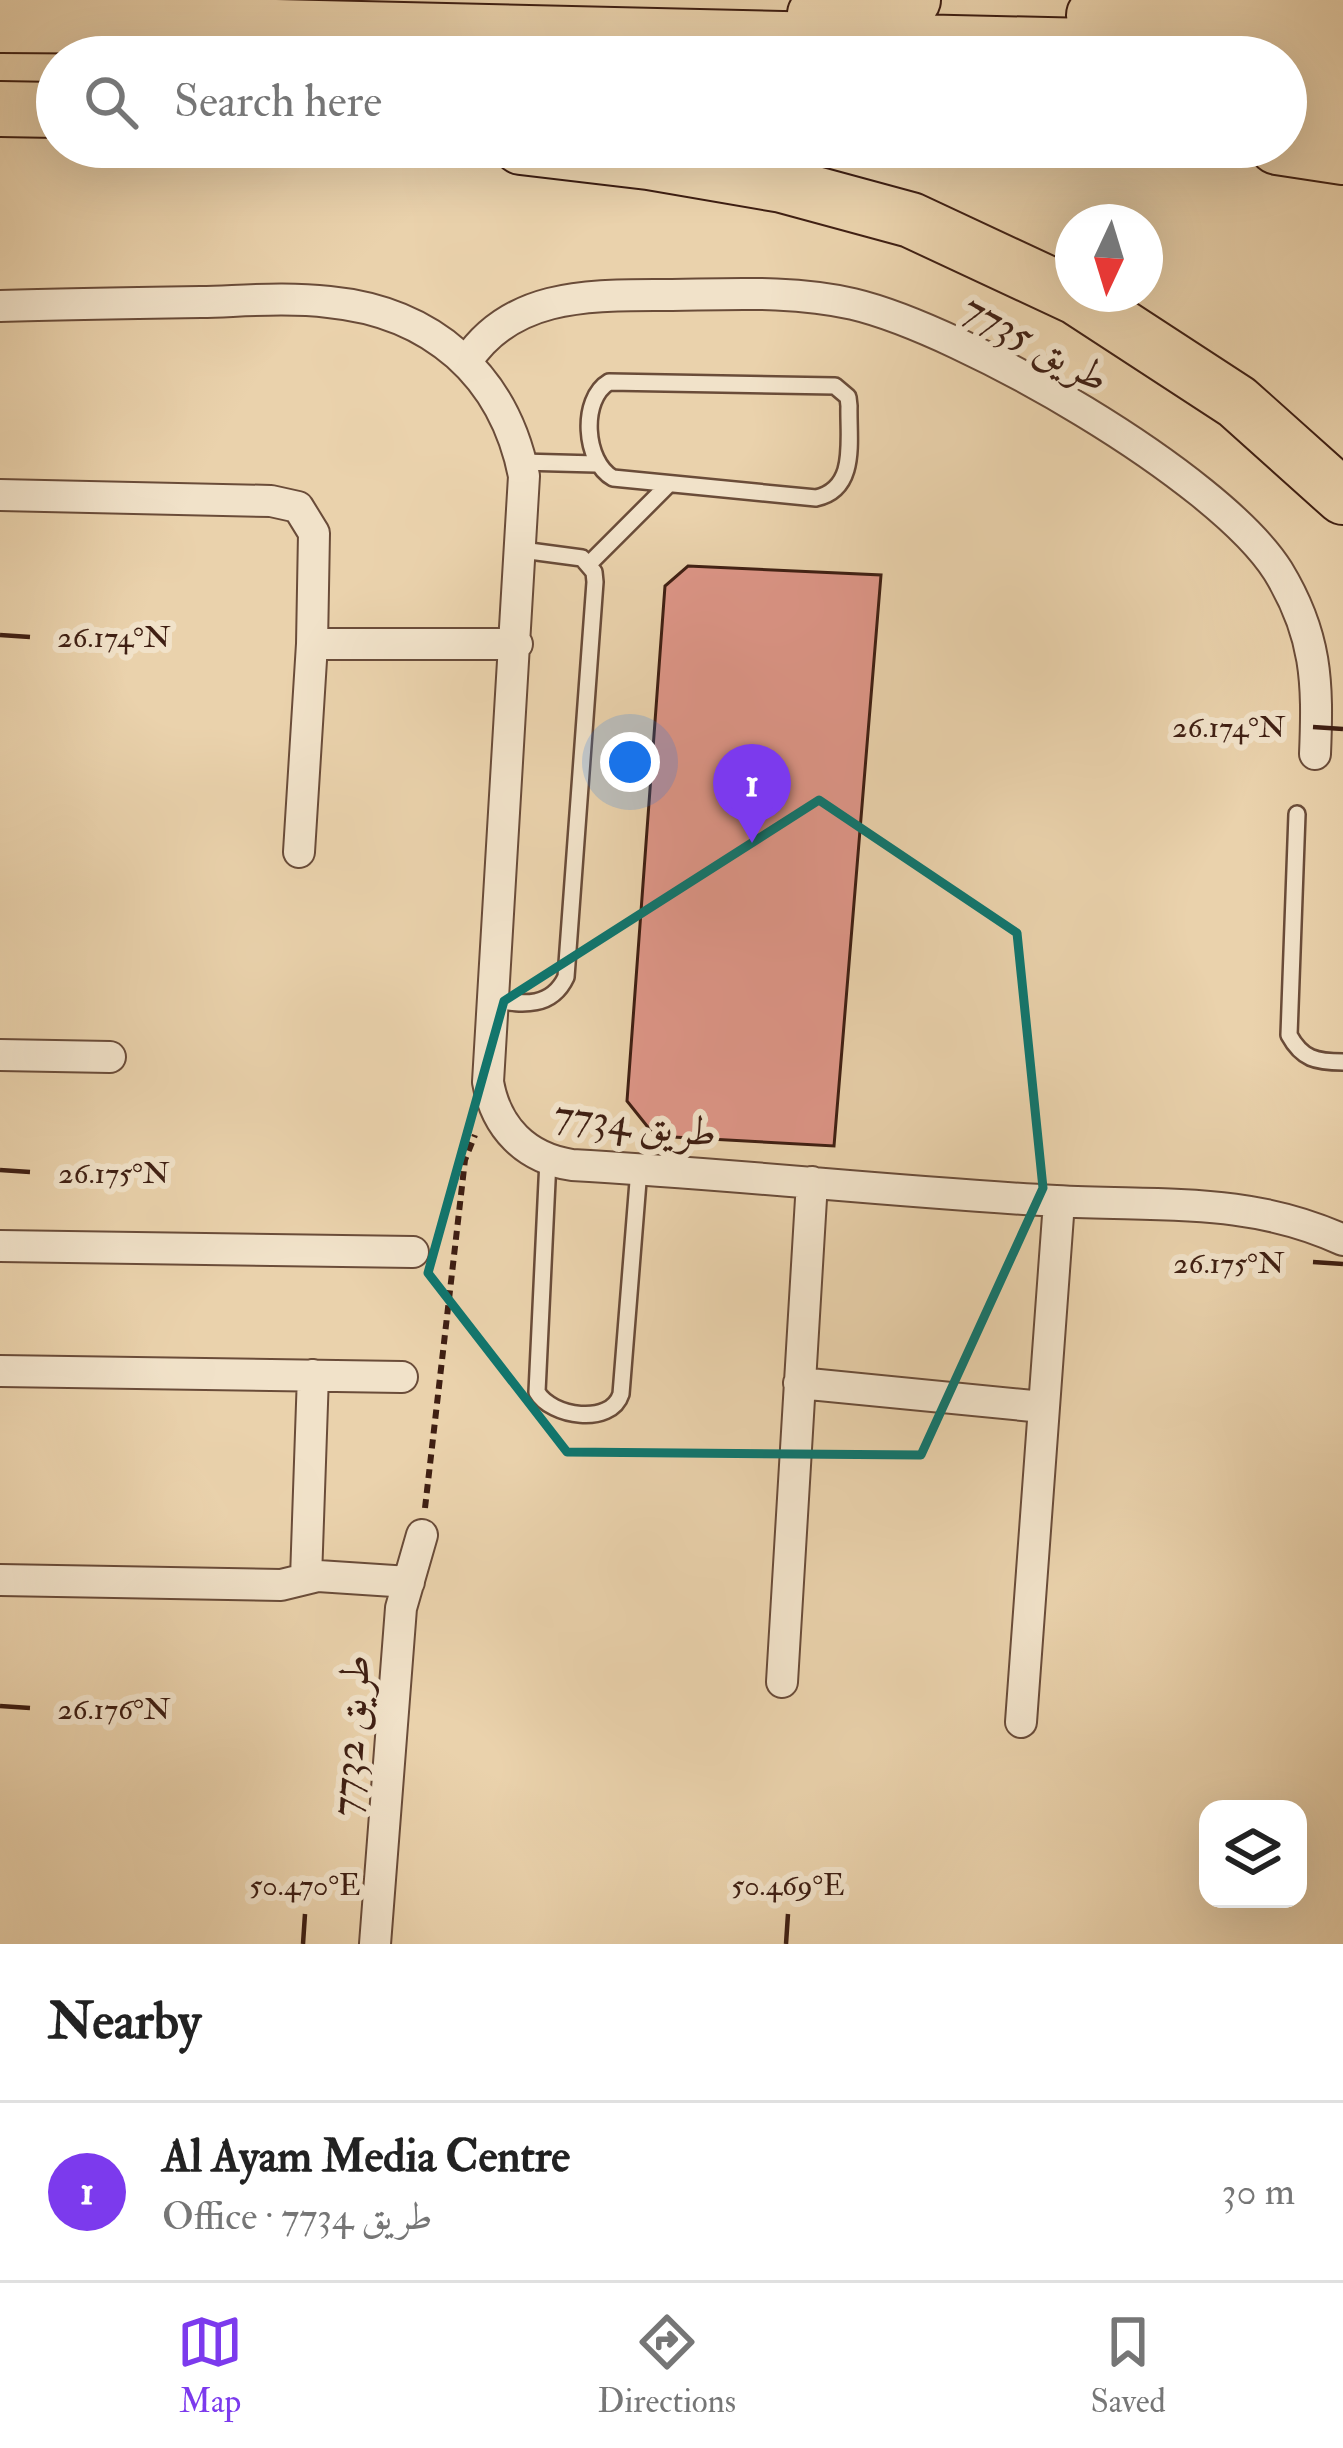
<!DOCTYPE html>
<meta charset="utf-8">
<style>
:root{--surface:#fff;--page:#f6f6f6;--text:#222;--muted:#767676;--line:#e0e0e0;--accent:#7c3aed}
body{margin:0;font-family:"IM FELL Double Pica",Amiri,serif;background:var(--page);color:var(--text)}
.controls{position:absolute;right:36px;bottom:36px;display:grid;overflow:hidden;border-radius:24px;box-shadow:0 12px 48px #0002}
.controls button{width:108px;height:108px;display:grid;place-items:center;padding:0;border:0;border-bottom:3px solid var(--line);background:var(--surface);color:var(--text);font:60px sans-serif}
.compass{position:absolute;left:1055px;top:204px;width:108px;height:108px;border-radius:50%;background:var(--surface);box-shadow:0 12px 48px #0002;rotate:184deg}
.you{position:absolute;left:630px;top:762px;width:42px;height:42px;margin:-30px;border:9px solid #fff;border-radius:50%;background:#1a73e8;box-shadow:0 0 0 18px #1a73e833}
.badge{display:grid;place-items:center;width:78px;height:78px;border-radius:50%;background:var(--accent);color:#fff;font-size:39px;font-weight:700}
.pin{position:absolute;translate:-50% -99px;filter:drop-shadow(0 3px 6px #0008)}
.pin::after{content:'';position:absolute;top:63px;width:42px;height:36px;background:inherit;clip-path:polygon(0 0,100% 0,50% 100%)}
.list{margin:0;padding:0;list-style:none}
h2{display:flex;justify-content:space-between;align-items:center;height:156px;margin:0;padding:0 48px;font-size:51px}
h2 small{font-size:39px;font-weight:400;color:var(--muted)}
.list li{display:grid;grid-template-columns:78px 1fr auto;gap:36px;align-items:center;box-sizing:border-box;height:180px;padding:0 48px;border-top:3px solid var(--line)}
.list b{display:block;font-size:45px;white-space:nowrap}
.list p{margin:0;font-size:39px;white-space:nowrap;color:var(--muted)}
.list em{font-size:39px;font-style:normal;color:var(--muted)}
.icon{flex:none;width:66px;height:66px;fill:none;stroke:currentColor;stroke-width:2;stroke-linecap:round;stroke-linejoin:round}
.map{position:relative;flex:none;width:1343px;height:1944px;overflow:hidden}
.search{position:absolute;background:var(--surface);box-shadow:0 12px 48px #0002;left:36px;right:36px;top:36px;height:132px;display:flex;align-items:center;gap:30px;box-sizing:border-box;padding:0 42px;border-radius:66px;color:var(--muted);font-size:45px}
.sheet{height:336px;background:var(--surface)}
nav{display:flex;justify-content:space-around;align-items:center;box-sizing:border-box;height:168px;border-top:3px solid var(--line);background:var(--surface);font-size:33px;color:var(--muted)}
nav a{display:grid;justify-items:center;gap:6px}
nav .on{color:var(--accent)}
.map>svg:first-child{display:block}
</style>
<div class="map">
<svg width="1343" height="1944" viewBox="0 0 1343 1944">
<rect width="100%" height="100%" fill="#ead2ac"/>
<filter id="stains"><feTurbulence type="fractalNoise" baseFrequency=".00167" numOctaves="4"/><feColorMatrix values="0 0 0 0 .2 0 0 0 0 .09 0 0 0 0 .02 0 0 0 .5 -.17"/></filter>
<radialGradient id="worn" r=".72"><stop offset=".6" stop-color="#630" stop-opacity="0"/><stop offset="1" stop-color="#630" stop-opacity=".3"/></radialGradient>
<path fill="#de9688" stroke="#3f1f13" stroke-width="3" d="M688,566L881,575L834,1146L655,1136L627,1101L665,586Z"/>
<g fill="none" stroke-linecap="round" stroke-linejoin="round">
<g stroke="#6a4c39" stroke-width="20">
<path id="service" d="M609,382L835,386L848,397L849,406C848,440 858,489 816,498L613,478C584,462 580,399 609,382Z
M521,462L596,464
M589,564L669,484
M1297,814L1289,1035C1302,1059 1316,1062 1343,1062
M491,1000C522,1004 551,1009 566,977L595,582L594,572L582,558L522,550
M548,1160L537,1392C551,1417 611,1426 621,1394L639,1169"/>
</g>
<g stroke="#6a4c39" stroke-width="34">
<path id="minor" d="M0,306C67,304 134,303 201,302C243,301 287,297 329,302C432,312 504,375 524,476L488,1082C496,1128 526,1158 572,1165C733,1174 894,1192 1056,1201C1156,1207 1248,1196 1343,1240
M467,361C510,296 584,295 654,295C719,295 789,289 853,304C963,330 1218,476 1278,571C1317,635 1318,682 1315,754
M0,495L271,501L298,507L314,533L312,644L299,852
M312,644H517
M0,1055L110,1057
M0,1246L413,1252
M0,1371L402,1377
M799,1383L1043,1407
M306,1578L313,1375
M0,1580L281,1585L318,1576L409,1582
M782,1682L812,1182
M1021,1722L1059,1202
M375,1944L401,1608L422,1535"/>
</g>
<g stroke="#3f1f13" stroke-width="58">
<path id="motorway" d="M815,14L913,0
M1094,15L1343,1
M0,25L276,27L1343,52
M1286,105H1343
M0,109L57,110
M521,147L648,162L782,185L911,220L1076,297L1237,402L1343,497
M1277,147L1343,157"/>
</g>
<path stroke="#3f1f13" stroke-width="6" stroke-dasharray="9 6" stroke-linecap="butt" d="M425,1508L465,1160L475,1135"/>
<use href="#service" stroke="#f1e2c9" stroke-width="15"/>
<use href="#minor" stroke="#f1e2c9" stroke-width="30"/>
<use href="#motorway" stroke="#ead2ac" stroke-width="54"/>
</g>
<path fill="none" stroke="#0f766e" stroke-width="9" stroke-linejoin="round" d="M819,800L1017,933L1043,1188L921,1455L567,1452L428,1273L504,1001Z"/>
<path fill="none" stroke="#3f1f13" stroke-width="4.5" d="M0,635L30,637M1313,727L1343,729M0,1170L30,1172M1313,1262L1343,1264M0,1706L30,1708M303,1944L305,1914M786,1944L788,1914"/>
<g text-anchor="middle" stroke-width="12" stroke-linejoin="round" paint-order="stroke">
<g font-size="42" fill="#3f1f13" stroke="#f1e2c9">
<text transform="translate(1037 342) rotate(29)" y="15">طريق 7735</text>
<text transform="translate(636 1122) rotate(7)" y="15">طريق 7734</text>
<text transform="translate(349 1735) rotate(-86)" y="15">طريق 7732</text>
</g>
</g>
<g font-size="30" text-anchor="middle" fill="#3f1f13" stroke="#f1e2c9" stroke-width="12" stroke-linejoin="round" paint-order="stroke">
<text x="114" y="647">26.174°N</text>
<text x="1229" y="737">26.174°N</text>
<text x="114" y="1183">26.175°N</text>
<text x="1229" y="1273">26.175°N</text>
<text x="114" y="1719">26.176°N</text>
<text x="305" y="1895">50.470°E</text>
<text x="788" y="1895">50.469°E</text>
</g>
<rect width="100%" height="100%" filter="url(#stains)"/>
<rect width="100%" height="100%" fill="url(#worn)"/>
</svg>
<div class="controls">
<button><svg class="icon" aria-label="layers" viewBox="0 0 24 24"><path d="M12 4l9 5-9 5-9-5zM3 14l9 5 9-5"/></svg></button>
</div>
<svg class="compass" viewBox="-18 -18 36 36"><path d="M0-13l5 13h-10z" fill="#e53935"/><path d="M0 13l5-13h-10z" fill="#767676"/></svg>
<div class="you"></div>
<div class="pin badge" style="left:752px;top:843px">1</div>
<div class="search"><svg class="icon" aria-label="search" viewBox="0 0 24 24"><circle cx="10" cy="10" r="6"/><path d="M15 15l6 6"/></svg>Search here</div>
</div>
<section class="sheet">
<h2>Nearby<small></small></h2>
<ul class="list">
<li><span class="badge">1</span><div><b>Al Ayam Media Centre</b><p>Office · طريق 7734</p></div><em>30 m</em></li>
</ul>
</section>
<nav>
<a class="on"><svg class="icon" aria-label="map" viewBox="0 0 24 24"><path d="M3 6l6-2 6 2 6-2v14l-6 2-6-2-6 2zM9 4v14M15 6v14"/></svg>Map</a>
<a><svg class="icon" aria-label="directions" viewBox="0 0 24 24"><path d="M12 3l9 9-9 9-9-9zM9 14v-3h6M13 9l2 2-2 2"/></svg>Directions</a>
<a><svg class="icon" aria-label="saved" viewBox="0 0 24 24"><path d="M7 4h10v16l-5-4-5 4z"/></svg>Saved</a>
</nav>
